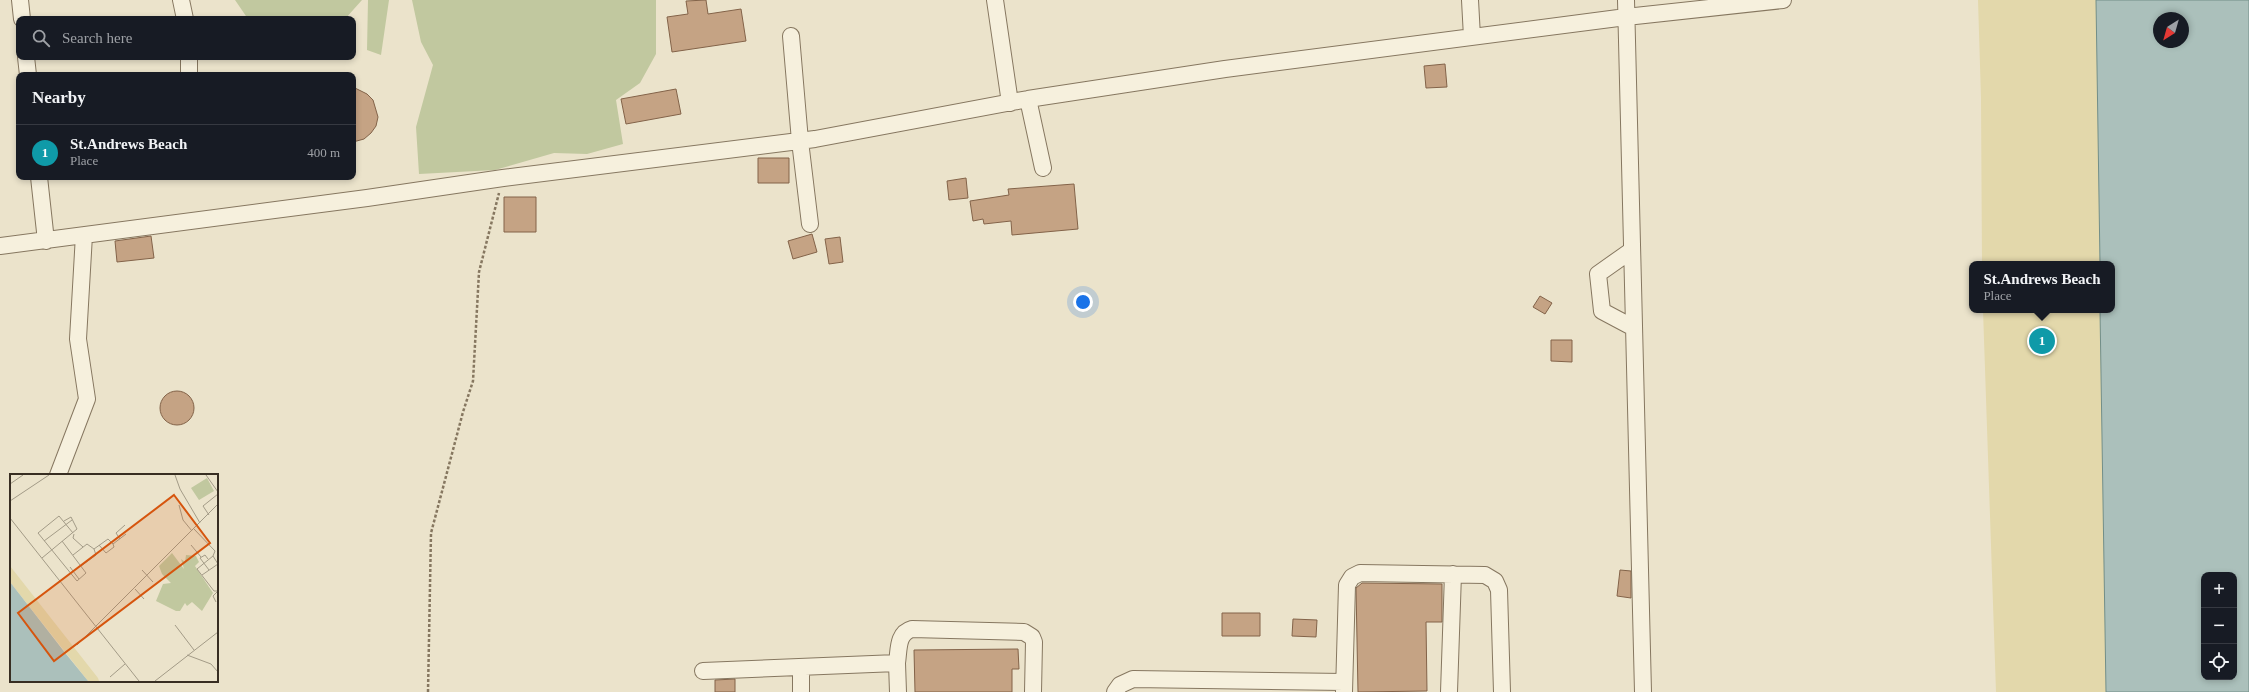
<!DOCTYPE html>
<meta charset="utf-8">
<style>
:root{--surface:#171b24;--page:#20242c;--text:#f1f3f6;--muted:#9ea1a6;--line:#363941;--accent:#0b8043}
body{margin:0;font-family:"Times New Roman",serif;background:var(--page);color:var(--text)}
.controls{position:absolute;right:12px;bottom:12px;display:grid;overflow:hidden;border-radius:8px;box-shadow:0 2px 6px #0003}
.controls button{width:36px;height:36px;display:grid;place-items:center;padding:0;border:0;border-bottom:1px solid var(--line);background:var(--surface);color:var(--text);font:20px sans-serif}
.compass{position:absolute;left:2153px;top:12px;width:36px;height:36px;border-radius:50%;background:var(--surface);box-shadow:0 2px 6px #0003;rotate:217deg}
.you{position:absolute;left:1083px;top:302px;width:14px;height:14px;margin:-10px;border:3px solid #fff;border-radius:50%;background:#1a73e8;box-shadow:0 0 0 6px #1a73e833}
.badge{display:grid;place-items:center;width:26px;height:26px;border-radius:50%;background:var(--accent);color:#fff;font-size:13px;font-weight:700}
.pin{position:absolute;translate:-50% -50%;border:2px solid #fff;box-shadow:0 1px 4px #0006}
.popup{position:absolute;left:1969px;top:261px;width:146px;height:52px;box-sizing:border-box;display:grid;place-content:center;border-radius:8px;background:var(--surface);filter:drop-shadow(0 1px 3px #0005);font-size:13px;white-space:nowrap;color:var(--muted)}
.popup b{font-size:15px;color:var(--text)}
.popup::after{content:'';position:absolute;left:50%;top:100%;margin-left:-8px;border:8px solid transparent;border-top-color:var(--surface)}
.list{margin:0;padding:0;list-style:none}
h2{display:flex;justify-content:space-between;align-items:center;height:52px;margin:0;padding:0 16px;font-size:17px}
h2 small{font-size:13px;font-weight:400;color:var(--muted)}
.list li{display:grid;grid-template-columns:26px 1fr auto;gap:12px;align-items:center;box-sizing:border-box;height:56px;padding:0 16px;border-top:1px solid var(--line)}
.list b{display:block;font-size:15px;white-space:nowrap}
.list p{margin:0;font-size:13px;white-space:nowrap;color:var(--muted)}
.list em{font-size:13px;font-style:normal;color:var(--muted)}
.icon{flex:none;width:22px;height:22px;fill:none;stroke:currentColor;stroke-width:2;stroke-linecap:round;stroke-linejoin:round}
.map{position:relative;flex:none;width:2249px;height:692px;overflow:hidden}
.search{position:absolute;background:var(--surface);box-shadow:0 2px 6px #0003;left:16px;top:16px;width:340px;height:44px;display:flex;align-items:center;gap:10px;box-sizing:border-box;padding:0 14px;border-radius:8px;color:var(--muted);font-size:15px}
.panel{position:absolute;background:var(--surface);box-shadow:0 2px 6px #0003;left:16px;top:72px;width:340px;height:108px;border-radius:8px}
.map>svg:first-child{display:block}
</style>
<div class="map">
<svg width="2249" height="692" viewBox="0 0 2249 692">
<rect width="100%" height="100%" fill="#ebe3cb"/>
<path fill="#c1c89f" d="M235,0H362L345,19H248Z
M368,0H389L381,55L367,50Z
M412,0H656V54L640,83L616,100L623,144L587,154L554,153L495,170L419,174L416,127L433,65L421,42Z"/>
<path fill="#e3d8ab" d="M1978,0H2096L2100,264H1982L1981,98Z
M1983,310H2100L2106,692H1996Z"/>
<path fill="#abc0bb" stroke="#728e88" fill-rule="evenodd" d="M2096,0H2249V692H2106L2100,310H2112V264H2100ZM2159,18H2183V42H2159ZM2204,575H2234V677H2204Z"/>
<path fill="#c5a384" stroke="#836349" d="M706,0L708,14L741,9L746,41L672,52L667,17L688,14L686,1Z
M1445,64L1447,87L1426,88L1424,66Z
M353,87L367,94L373,100L378,117L376,126L371,133L364,139L353,142Z
M676,89L681,114L626,124L621,99Z
M758,158H789V183H758Z
M966,178L968,198L949,200L947,181Z
M1074,184L1078,229L1012,235L1011,221L984,224L983,219L973,221L970,201L1009,195L1008,189Z
M504,197H536V232H504Z
M812,234L817,252L793,259L788,241Z
M151,236L154,258L117,262L115,241Z
M840,237L843,262L829,264L825,239Z
M1540,296L1552,303L1545,314L1533,307Z
M1551,340H1572V362L1551,361Z
M160 408a17 17 0 1 1 34 0a17 17 0 1 1-34 0Z
M1620,570L1631,571V598L1617,596Z
M1362,583L1442,584V622H1426L1427,691L1358,692L1356,588Z
M1222,613H1260V636H1222Z
M1293,619L1317,620L1316,637L1292,636Z
M1018,649L1019,669H1012V692H915L914,650Z
M735,679V692H715V680Z"/>
<g fill="none" stroke-linecap="round" stroke-linejoin="round">
<g stroke="#867760" stroke-width="18">
<path id="minor" d="M20,0L22,19
M181,0L185,19
M995,0L1010,103
M1470,0L1472,37
M1626,0L1643,692
M791,36L800,141L810,224
M26,57L28,75
M189,57V75
M1028,99L1043,168
M39,177L46,241
M0,246L367,198L503,178L815,139L1028,99L1225,69L1626,17L1783,0
M1632,250L1598,274L1602,311L1634,328
M58,475L87,399L78,339L84,235
M897,663C899,650 897,633 912,629L1024,632L1032,637L1034,642L1033,692
M703,671L897,663L898,692
M801,692V668
M1115,692L1120,685L1133,679L1344,682
M1344,692L1347,585L1352,577L1360,573L1485,575L1495,581L1499,590L1502,692
M1449,692L1453,574"/>
</g>
<path stroke="#867760" stroke-width="2.5" stroke-dasharray="3 2" stroke-linecap="butt" d="M428,692L431,533L463,412L473,381L479,272L499,193"/>
<use href="#minor" stroke="#f6f0dd" stroke-width="16"/>
</g>
<g transform="translate(10 474)">
<rect width="208" height="208" fill="#ebe3cb"/>
<path d="M197,4L204,17L189,26L181,14ZM162,79L174,95L171,85L175,88L176,81L186,82L189,88L185,92L203,119L192,137L182,128L177,132L175,129L170,137H166L146,127L153,110L161,109L152,100L149,92Z" fill="#c1c89f"/>
<path d="M0,92L88,204L89,207H78L0,108Z" fill="#e3d8ab"/>
<path d="M0,108L56,180L78,207H0Z" fill="#abc0bb"/>
<path fill="none" stroke="#a39b87" stroke-width="1" d="M165,1L170,15L190,49M196,1L208,18M0,10L13,1M0,27L39,1M169,31L173,46L182,57M199,41L193,32L208,20M0,44L129,207M184,55L205,77L203,82L187,95L204,117H208M64,60L63,64L73,73M110,65L106,59L115,51M34,67L62,46M52,67L76,99L67,107L28,59L49,42L63,59M89,71L96,79L104,73L103,70M181,71L191,83M63,81L77,70L84,75L98,65L103,70L116,60M32,84L67,55L61,43L54,47M198,85L195,81L190,84L199,96M71,92L86,81L84,75M60,93L69,105M132,96L143,108M192,101L208,90L203,82M125,115L134,125M206,128L203,122L207,118M165,151L184,176M67,171L208,30M177,181L201,190L208,198M100,203L115,190M145,207L208,158"/>
<path fill="#d6550e" fill-opacity="0.15" stroke="#d6550e" stroke-width="2" d="M164,21L200,69L44,187L8,139Z"/>
<rect width="208" height="208" fill="none" stroke="#382e22" stroke-width="2"/>
</g>
</svg>
<div class="controls">
<button>+</button>
<button>−</button>
<button><svg class="icon" aria-label="locate" viewBox="0 0 24 24"><circle cx="12" cy="12" r="6"/><path d="M12 2v4M12 18v4M2 12h4M18 12h4"/></svg></button>
</div>
<svg class="compass" viewBox="-18 -18 36 36"><path d="M0-13l5 13h-10z" fill="#e53935"/><path d="M0 13l5-13h-10z" fill="#9ea1a6"/></svg>
<div class="you"></div>
<div class="pin badge" style="left:2042px;top:341px;background:#0f9aa8">1</div>
<div class="popup"><b>St.Andrews Beach</b>Place</div>
<div class="search"><svg class="icon" aria-label="search" viewBox="0 0 24 24"><circle cx="10" cy="10" r="6"/><path d="M15 15l6 6"/></svg>Search here</div>
<section class="panel">
<h2>Nearby<small></small></h2>
<ul class="list">
<li><span class="badge" style="background:#0f9aa8">1</span><div><b>St.Andrews Beach</b><p>Place</p></div><em>400 m</em></li>
</ul>
</section>
</div>
